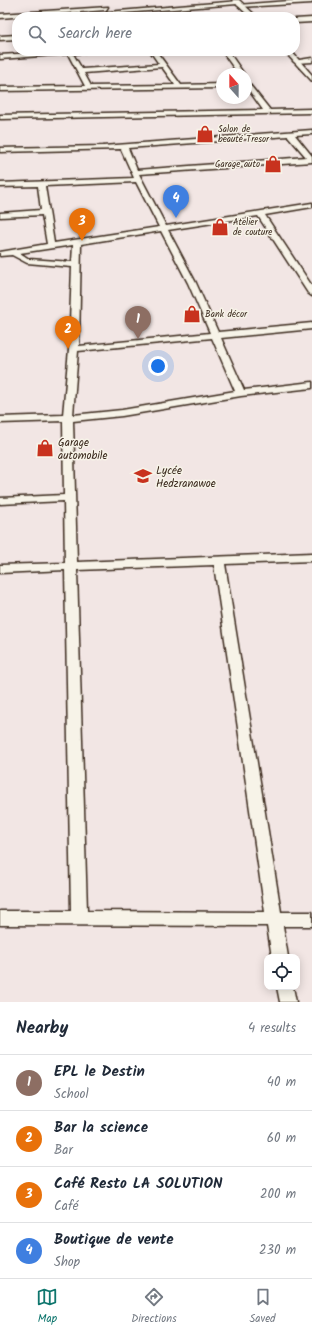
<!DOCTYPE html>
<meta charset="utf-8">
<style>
:root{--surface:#fff;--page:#f2f2f3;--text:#1f2937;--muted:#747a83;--line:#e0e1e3;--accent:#0f766e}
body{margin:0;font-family:Kalam,sans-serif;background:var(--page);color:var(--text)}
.controls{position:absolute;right:12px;bottom:12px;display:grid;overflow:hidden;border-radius:8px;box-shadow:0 2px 10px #0003}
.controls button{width:36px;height:36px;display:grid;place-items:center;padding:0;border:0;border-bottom:1px solid var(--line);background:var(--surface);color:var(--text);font:20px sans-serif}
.compass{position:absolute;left:216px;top:68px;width:36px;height:36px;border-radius:50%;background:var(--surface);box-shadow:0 2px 10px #0003;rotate:339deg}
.you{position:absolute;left:158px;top:366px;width:14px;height:14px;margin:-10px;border:3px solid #fff;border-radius:50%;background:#1a73e8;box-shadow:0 0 0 6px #1a73e833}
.badge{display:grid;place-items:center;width:26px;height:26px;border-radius:50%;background:var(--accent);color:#fff;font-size:13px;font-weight:700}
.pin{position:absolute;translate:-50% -33px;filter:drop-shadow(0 1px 2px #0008)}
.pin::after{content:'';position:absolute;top:21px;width:14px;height:12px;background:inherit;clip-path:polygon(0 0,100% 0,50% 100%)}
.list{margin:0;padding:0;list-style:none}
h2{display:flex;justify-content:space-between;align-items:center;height:52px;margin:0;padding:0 16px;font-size:17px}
h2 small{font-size:13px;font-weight:400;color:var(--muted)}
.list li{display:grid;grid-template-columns:26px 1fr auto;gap:12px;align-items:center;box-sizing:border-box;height:56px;padding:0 16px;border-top:1px solid var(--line)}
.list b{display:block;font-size:15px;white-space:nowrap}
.list p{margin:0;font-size:13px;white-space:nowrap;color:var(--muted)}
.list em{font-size:13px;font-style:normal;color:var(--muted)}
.icon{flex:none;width:22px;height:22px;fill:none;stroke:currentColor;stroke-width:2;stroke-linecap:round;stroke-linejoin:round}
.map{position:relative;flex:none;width:312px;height:1002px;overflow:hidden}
.search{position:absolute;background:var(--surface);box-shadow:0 2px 10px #0003;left:12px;right:12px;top:12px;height:44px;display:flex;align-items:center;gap:10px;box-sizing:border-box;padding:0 14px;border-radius:16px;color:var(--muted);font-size:15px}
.sheet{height:276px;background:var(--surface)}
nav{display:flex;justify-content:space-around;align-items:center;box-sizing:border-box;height:56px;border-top:1px solid var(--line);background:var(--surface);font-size:11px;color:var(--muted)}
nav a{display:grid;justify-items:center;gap:2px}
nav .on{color:var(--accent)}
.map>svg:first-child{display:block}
</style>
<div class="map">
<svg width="312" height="1002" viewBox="0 0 312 1002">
<rect width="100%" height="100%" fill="#f2e6e4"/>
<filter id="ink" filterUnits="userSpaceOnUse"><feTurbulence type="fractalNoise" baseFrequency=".025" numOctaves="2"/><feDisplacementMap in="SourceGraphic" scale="8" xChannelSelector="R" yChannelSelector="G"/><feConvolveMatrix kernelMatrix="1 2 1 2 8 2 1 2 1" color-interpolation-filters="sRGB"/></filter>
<g filter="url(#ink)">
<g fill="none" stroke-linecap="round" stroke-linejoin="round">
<g stroke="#3b2a1e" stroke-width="3">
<path id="minor" d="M303,0H312V3L240,7L237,5Z
M239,1L237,4L110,14L107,12Z
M108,7L106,10L0,18V14Z
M312,18V22L295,23V19Z
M17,35V39L0,40V36Z
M66,51H98L73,54L82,69L159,64L150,51H156L181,85L222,84V88L0,91V87L85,86L68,54L0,59V55ZM162,67L175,85L91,86L84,73Z
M222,51H228L244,74H238Z
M312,58V62L296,63L293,61Z
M246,80L270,110L312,109V113L0,119V115L263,110L246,86Z
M312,130V134L295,135L312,156V162L139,174L166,226L312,203V207L265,215L312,286V296L308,293L258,216L168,230L196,283L218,332L312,323V329L221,338L244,390L312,382V388L241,396L122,416L73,421L77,562L312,553V561L225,564L281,912H312V926H283L288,957H272L267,926L0,925V911H71L65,570L0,573V565L65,563L64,501L0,504V498L64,495L63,421L0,423V417L63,415L69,349L72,267L27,263L12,255L0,256V252L47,244L42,215L0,217V213L41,210L38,186L0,187V183L134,178L121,149L0,152V148L103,146ZM288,136L306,157L137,170L128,148ZM136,182L159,227L54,243L45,186ZM161,231L188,283L210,333L79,346L81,244ZM73,245L72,262L29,259L20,253ZM212,338L235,391L122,410L73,415L78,351ZM214,565L265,912L87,911L77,570Z
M277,987H293L296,1002H280Z"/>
</g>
<g stroke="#3b2a1e" stroke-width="3">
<path id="tertiary" d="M232,0H239L257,17H250Z
M284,51H291L312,75V81Z"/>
</g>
<use href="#minor" fill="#f7f3e8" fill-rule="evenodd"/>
<use href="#tertiary" fill="#f7f3e8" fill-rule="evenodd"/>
</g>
</g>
<defs>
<g id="shop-bare" transform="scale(1.38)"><path d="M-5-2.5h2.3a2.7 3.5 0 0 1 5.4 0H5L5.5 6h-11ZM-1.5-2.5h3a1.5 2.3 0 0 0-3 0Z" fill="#c8321e" stroke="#f7f3e8" stroke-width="2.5" paint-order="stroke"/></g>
<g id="school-bare" transform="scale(1.38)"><path d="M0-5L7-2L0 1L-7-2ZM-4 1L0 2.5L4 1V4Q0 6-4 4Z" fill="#c8321e" stroke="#f7f3e8" stroke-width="2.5" paint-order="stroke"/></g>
</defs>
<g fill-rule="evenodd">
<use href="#shop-bare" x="205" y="134"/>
<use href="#shop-bare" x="273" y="164"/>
<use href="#shop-bare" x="220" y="227"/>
<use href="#shop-bare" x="192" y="314"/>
<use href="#shop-bare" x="45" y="448"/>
<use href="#school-bare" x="143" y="476"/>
</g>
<g text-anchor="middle" stroke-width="3" stroke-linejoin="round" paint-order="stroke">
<g font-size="9" fill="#3b2a1e" stroke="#f7f3e8" text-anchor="start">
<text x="218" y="132">Salon de<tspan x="218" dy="10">beauté Tresor</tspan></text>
<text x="260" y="167" text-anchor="end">Garage auto</text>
<text x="233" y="225">Atelier<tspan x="233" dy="10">de couture</tspan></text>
<text x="205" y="317">Bank décor</text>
</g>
<g font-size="11" fill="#3b2a1e" stroke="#f7f3e8" text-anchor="start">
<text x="58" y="446">Garage<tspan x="58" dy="13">automobile</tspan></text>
<text x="156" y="474">Lycée<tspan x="156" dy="13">Hedzranawoe</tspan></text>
</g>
</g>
</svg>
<div class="controls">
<button><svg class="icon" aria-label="locate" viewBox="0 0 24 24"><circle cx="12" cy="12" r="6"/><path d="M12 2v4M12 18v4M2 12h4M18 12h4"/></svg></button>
</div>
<svg class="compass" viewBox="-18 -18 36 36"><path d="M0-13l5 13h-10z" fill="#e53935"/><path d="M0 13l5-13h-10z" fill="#747a83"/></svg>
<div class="you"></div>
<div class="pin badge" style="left:138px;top:339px;background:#8d6e63">1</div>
<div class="pin badge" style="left:68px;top:349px;background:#e8710a">2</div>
<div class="pin badge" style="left:82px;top:241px;background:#e8710a">3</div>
<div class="pin badge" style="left:176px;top:218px;background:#3f7fe0">4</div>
<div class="search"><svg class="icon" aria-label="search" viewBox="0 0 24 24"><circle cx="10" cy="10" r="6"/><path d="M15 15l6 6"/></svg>Search here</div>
</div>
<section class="sheet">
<h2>Nearby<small>4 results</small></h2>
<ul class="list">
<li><span class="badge" style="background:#8d6e63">1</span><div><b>EPL le Destin</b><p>School</p></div><em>40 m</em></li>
<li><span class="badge" style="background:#e8710a">2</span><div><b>Bar la science</b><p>Bar</p></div><em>60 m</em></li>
<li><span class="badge" style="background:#e8710a">3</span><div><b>Café Resto LA SOLUTION</b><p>Café</p></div><em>200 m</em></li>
<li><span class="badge" style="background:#3f7fe0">4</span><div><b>Boutique de vente</b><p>Shop</p></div><em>230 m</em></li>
</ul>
</section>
<nav>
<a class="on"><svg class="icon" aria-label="map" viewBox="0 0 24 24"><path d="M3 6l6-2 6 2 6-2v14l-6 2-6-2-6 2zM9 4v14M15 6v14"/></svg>Map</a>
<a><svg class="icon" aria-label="directions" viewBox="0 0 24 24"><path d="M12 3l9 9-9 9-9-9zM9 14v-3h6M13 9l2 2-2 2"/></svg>Directions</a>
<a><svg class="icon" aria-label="saved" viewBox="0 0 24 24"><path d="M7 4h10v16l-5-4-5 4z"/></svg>Saved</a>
</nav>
